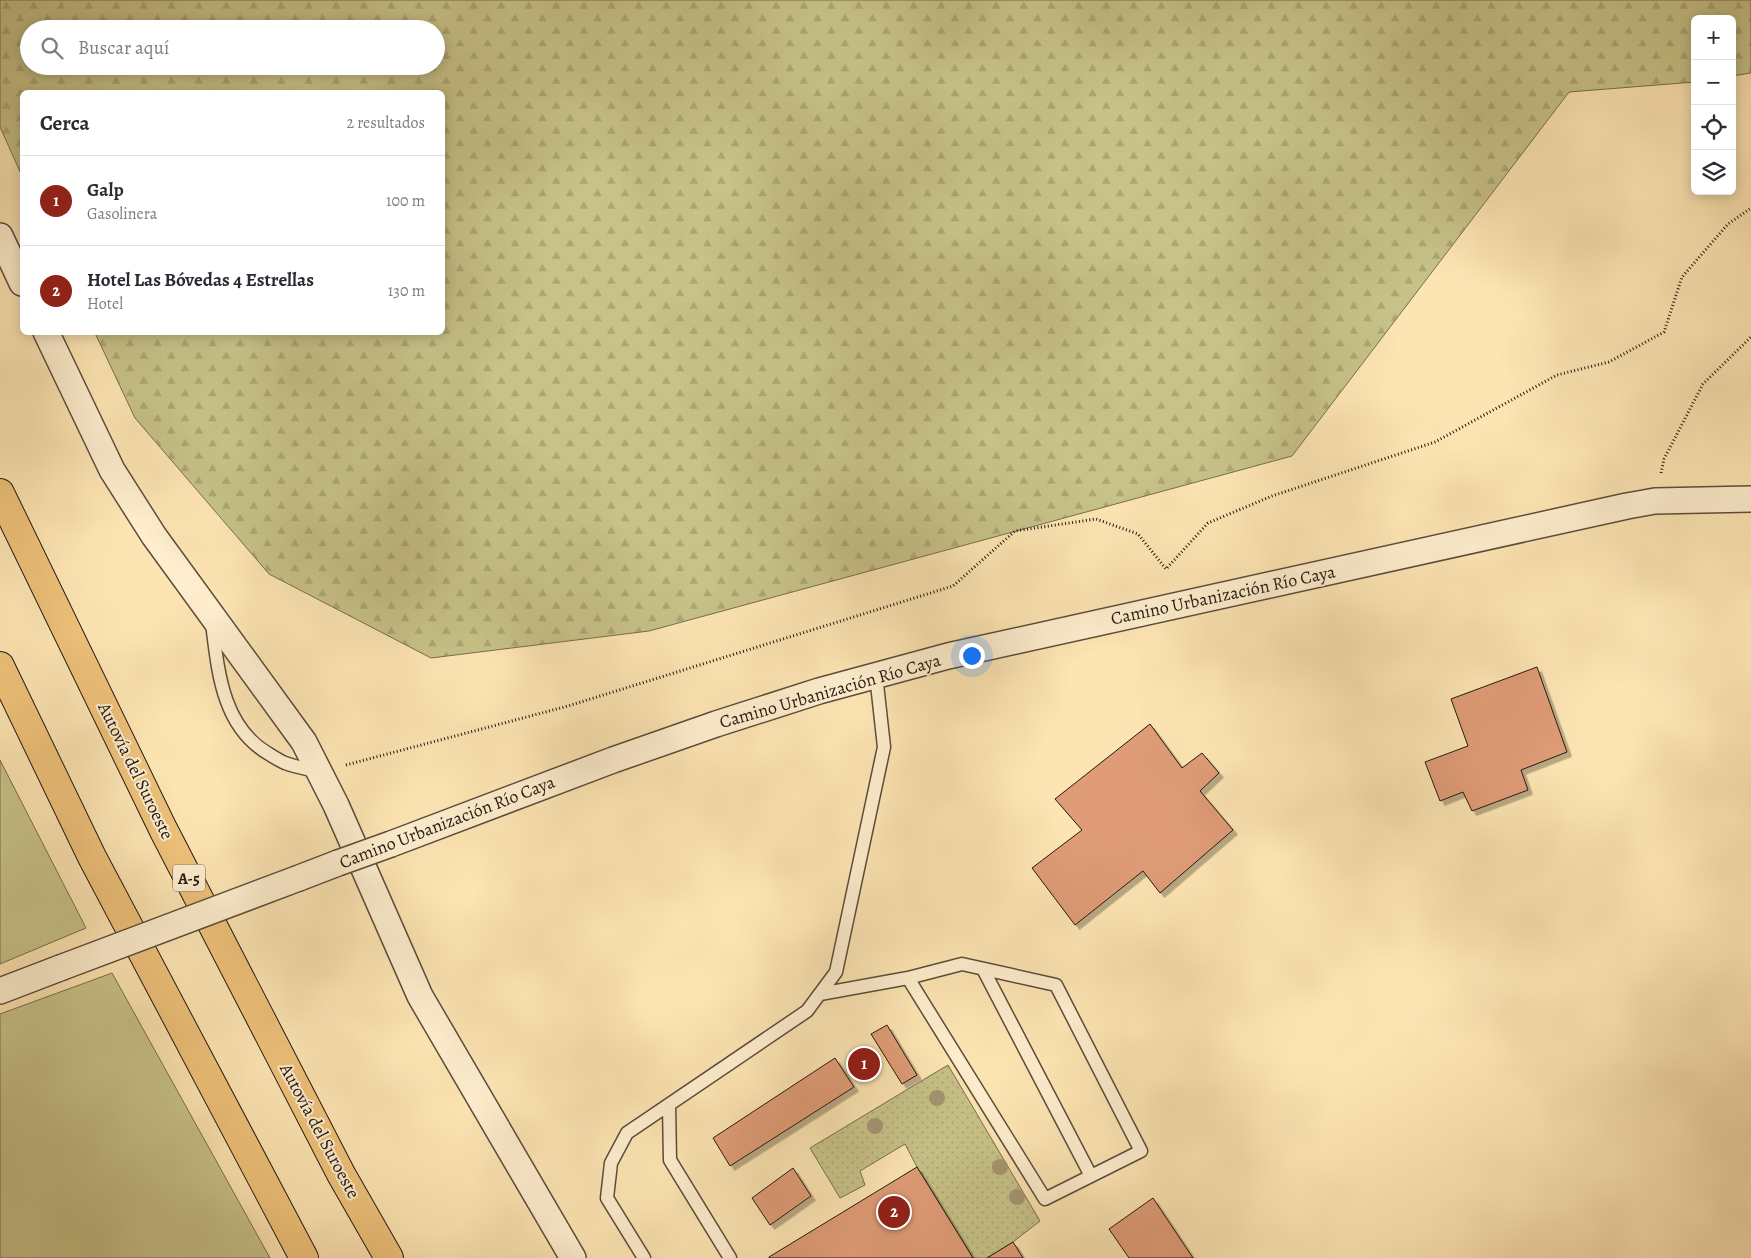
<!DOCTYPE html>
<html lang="es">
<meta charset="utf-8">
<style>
:root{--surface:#fff;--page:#f2f2f3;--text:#2b2b33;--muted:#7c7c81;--line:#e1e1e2;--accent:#8f2418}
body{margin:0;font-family:Alegreya,serif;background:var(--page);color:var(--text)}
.controls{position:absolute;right:15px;top:15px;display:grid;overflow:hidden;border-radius:8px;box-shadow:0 2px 12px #0003}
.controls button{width:45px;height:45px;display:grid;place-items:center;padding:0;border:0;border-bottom:1px solid var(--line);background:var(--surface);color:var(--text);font:25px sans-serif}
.you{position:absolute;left:971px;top:655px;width:18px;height:18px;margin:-12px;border:4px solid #fff;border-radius:50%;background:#1a73e8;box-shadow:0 0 0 8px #1a73e833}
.badge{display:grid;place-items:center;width:32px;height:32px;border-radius:50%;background:var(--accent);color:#fff;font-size:16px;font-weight:700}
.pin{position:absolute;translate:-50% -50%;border:2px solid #fff;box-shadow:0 1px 5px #0006}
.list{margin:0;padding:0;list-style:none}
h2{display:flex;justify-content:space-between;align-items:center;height:65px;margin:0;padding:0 20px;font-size:21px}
h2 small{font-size:16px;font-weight:400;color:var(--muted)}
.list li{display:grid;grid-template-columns:32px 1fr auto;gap:15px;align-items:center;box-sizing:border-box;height:90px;padding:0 20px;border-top:1px solid var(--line)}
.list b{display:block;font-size:19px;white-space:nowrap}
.list p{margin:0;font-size:16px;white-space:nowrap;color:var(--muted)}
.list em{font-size:16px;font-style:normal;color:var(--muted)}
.icon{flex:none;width:28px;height:28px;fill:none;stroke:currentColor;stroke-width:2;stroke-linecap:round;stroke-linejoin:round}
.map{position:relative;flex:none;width:1751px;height:1258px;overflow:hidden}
.search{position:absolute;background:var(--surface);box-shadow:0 2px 12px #0003;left:20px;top:20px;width:425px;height:55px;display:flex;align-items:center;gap:12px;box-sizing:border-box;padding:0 18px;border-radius:28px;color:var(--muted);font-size:19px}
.panel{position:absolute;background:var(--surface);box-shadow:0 2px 12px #0003;left:20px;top:90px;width:425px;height:245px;border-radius:8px}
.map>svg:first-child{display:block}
</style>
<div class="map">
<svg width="1751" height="1258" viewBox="0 0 1751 1258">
<defs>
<pattern id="forest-firs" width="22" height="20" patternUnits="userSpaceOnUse" patternTransform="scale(1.25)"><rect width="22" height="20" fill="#c7c288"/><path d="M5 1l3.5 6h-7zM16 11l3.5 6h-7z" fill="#aba674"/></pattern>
<pattern id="park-dots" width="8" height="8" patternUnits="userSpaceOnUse" patternTransform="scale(1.25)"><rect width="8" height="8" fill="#c7c288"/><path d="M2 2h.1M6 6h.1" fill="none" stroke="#aba674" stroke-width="1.8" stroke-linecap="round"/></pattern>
<filter id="shadow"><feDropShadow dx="4.5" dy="4.5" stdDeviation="0" flood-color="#0004"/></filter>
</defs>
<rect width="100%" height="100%" fill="#fde5b3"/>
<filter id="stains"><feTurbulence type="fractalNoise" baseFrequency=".004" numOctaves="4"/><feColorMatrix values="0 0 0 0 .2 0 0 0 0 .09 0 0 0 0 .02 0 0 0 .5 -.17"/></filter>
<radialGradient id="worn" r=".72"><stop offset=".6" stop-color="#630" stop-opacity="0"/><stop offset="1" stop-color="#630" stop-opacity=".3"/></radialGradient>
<path fill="#c7c288" stroke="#766e4e" d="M0,760L86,928L0,964Z
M112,973L270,1258H0V1014Z"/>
<path fill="url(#forest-firs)" stroke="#766e4e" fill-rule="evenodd" d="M0,0H1751V73L1732,76V19H1695V82L1569,92L1292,456L649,631L431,658L269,574L135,418L95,333L442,332V92H22V176L0,127ZM29,29H436V66H29Z"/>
<path fill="url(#park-dots)" stroke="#766e4e" d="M948,1065L1040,1221L1013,1242L987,1258H973L917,1167L905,1144L860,1171L865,1185L840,1198L810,1148Z"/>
<path fill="#df9c77" stroke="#241913" filter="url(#shadow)" d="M1537,667L1567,752L1521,770L1528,790L1472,811L1463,792L1440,801L1425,762L1468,746L1451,699Z
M1150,724L1182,768L1202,753L1219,773L1200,791L1233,830L1160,893L1143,871L1075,925L1032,868L1082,830L1055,799Z
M887,1025L917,1075L902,1084L871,1034Z
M835,1058L854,1087L730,1166L713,1138Z
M917,1167L973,1258H769V1257Z
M793,1168L811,1196L770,1225L752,1198Z
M1153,1198L1193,1258H1129L1109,1229Z
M1013,1242L1023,1258H987Z"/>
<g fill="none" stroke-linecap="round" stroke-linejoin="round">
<g stroke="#5a4c3b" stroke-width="15">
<path id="service" d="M212,623C218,671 222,727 269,754C274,757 280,761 285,763C296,767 308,769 319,772
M983,969L1091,1176
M820,994L908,978L1045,1199L1141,1151L1056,985L962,964L908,978
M669,1105L670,1160L730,1258
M644,1258L607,1198L611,1163L627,1133L807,1011L836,972L884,747L876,675"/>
</g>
<g stroke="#5a4c3b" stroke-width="28">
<path id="minor" d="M0,236L22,283
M46,332L112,470L154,536L304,742L336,805L420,996L573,1258
M391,844L613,760L716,724L819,691L948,656L1627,506L1655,501L1751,499
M299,878L338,863
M0,991L60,968"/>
</g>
<g stroke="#241913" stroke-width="30">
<path id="motorway" d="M0,493L163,829L341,1174L389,1258
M0,666L92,857L304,1258"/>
</g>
<path stroke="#241913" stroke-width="3" stroke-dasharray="1 2.5" stroke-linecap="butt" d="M1661,473L1664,459L1703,384L1751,337
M346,765L568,706L953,586L1015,531L1096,519L1138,534L1166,569L1208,523L1272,496L1435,442L1557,375L1609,362L1664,332L1682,277L1728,224L1751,208"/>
<use href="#service" stroke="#feeece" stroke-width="12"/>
<use href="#minor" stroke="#feeece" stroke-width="25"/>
<use href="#motorway" stroke="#eec27a" stroke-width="28"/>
<g stroke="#5a4c3b" stroke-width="28" stroke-linecap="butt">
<path id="minor-bridge" d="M338,863L391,844
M60,968L299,878"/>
</g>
<use href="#minor-bridge" stroke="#feeece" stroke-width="25"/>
</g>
<g fill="#a59572">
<circle cx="937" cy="1098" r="8"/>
<circle cx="875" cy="1126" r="8"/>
<circle cx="1000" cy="1167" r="8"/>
<circle cx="1017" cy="1197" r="8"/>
</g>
<g text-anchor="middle" stroke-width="4" stroke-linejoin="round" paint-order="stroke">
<rect fill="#feeece" stroke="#65594b" stroke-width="1" x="173" y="864.5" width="32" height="27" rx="4"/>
<g font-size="16" font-weight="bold" fill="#241913">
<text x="189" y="884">A-5</text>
</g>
<g font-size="18" fill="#241913" stroke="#feeece">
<text transform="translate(1223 595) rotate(-12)" y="6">Camino Urbanización Río Caya</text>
<text transform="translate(830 691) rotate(-16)" y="6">Camino Urbanización Río Caya</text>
<text transform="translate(136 771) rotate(64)" y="6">Autovía del Suroeste</text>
<text transform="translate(447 822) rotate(-21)" y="6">Camino Urbanización Río Caya</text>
<text transform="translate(320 1131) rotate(62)" y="6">Autovía del Suroeste</text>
</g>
</g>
<rect width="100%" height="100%" filter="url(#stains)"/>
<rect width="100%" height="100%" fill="url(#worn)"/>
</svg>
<div class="controls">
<button>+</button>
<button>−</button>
<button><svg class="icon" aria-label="locate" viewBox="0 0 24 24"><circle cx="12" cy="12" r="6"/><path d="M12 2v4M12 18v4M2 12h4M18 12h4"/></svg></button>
<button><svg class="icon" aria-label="layers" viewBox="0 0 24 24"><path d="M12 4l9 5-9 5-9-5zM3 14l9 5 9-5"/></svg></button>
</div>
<div class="you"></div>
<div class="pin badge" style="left:864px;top:1064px">1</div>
<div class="pin badge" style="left:894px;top:1212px">2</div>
<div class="search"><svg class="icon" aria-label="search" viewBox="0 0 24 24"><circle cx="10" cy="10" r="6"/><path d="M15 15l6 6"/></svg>Buscar aquí</div>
<section class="panel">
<h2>Cerca<small>2 resultados</small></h2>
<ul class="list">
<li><span class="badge">1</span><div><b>Galp</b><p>Gasolinera</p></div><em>100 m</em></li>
<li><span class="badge">2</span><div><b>Hotel Las Bóvedas 4 Estrellas</b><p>Hotel</p></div><em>130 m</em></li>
</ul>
</section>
</div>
